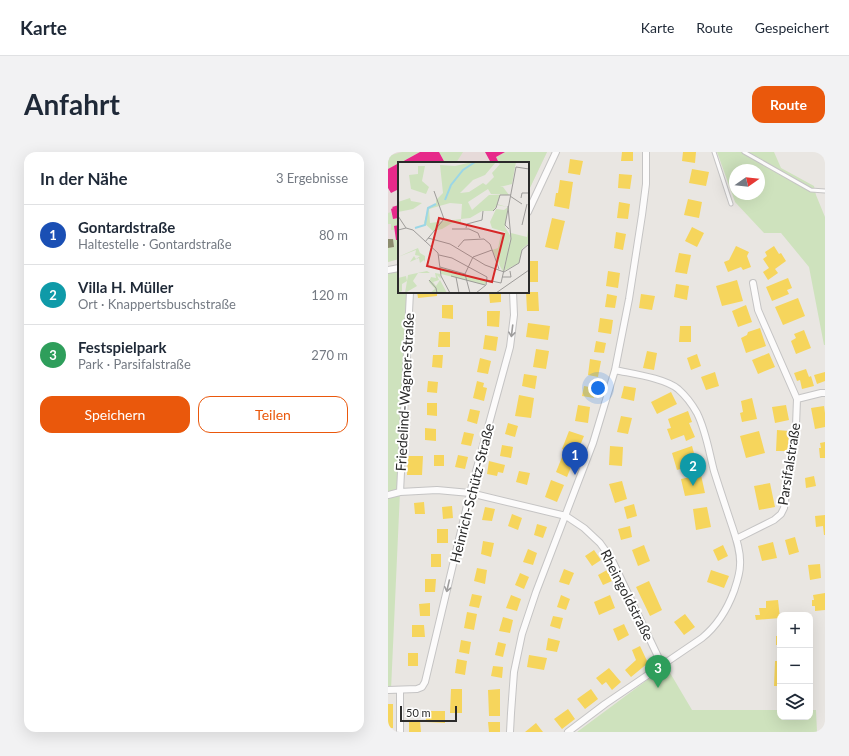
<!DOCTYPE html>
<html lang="de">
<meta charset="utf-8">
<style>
:root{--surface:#fff;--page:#f2f2f3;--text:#1f2937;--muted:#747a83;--line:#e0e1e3;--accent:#ea580c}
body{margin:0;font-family:Lato,sans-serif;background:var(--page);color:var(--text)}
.controls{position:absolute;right:12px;bottom:12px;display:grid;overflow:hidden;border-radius:8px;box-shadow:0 4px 16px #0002}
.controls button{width:36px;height:36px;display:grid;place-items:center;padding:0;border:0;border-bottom:1px solid var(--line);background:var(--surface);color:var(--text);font:20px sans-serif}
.compass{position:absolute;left:341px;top:12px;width:36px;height:36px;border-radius:50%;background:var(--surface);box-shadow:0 4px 16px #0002;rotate:76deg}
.scale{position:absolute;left:12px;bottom:10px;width:57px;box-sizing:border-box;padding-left:4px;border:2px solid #2b2b2b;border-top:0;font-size:11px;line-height:14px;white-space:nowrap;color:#2b2b2b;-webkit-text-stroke:3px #fff;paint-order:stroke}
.you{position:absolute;left:210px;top:236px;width:14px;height:14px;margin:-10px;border:3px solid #fff;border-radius:50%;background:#1a73e8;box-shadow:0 0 0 6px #1a73e833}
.badge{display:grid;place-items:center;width:26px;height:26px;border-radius:50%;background:var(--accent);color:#fff;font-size:13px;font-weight:700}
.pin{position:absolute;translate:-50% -33px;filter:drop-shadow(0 1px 2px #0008)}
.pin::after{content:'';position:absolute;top:21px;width:14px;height:12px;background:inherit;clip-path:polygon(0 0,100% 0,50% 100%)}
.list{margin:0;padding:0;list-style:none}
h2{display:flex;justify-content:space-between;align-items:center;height:52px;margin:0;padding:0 16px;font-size:17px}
h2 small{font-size:13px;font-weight:400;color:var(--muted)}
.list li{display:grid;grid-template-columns:26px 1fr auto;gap:12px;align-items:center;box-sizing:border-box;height:60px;padding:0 16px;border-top:1px solid var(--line)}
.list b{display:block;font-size:15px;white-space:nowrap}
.list p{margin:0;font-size:13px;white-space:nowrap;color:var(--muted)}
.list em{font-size:13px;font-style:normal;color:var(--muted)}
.actions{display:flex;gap:8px;padding:12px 16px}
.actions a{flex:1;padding:9px 0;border:1px solid var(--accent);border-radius:12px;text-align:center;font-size:14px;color:var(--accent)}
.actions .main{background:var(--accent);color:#fff}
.icon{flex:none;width:22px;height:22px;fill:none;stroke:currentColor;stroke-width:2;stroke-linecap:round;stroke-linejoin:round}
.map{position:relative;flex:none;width:437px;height:580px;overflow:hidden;border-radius:12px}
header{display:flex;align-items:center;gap:24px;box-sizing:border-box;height:56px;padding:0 20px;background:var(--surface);border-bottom:1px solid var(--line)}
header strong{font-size:19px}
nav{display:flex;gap:22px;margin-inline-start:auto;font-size:14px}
.intro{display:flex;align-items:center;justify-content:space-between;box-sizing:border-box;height:96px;padding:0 24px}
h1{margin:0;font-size:28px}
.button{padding:10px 18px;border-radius:12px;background:var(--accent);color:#fff;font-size:14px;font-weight:700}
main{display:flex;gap:24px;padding:0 24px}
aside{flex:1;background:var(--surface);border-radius:12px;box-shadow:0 4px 16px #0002}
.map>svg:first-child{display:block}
</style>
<header>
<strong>Karte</strong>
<nav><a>Karte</a><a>Route</a><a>Gespeichert</a></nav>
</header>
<div class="intro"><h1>Anfahrt</h1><a class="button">Route</a></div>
<main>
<aside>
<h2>In der Nähe<small>3 Ergebnisse</small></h2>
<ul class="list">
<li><span class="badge" style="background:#1a4fb4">1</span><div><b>Gontardstraße</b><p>Haltestelle · Gontardstraße</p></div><em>80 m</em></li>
<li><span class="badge" style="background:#0f9aa8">2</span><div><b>Villa H. Müller</b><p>Ort · Knappertsbuschstraße</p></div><em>120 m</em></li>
<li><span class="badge" style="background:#2e9e5b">3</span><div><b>Festspielpark</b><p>Park · Parsifalstraße</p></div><em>270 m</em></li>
</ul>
<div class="actions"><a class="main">Speichern</a><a>Teilen</a></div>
</aside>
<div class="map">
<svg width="437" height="580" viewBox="0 0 437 580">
<rect width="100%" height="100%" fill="#e9e6e2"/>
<path fill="#e6dad9" d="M0,0H159L140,40V11H11V107L0,110Z"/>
<path fill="#cee2bd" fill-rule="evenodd" d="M14,0H32L0,17V4Z
M51,0H75L68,11H57Z
M117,0H159L140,40V11H111L108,5Z
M329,0H386L393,16L426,34L428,43L437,65V193H436L421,115L393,81H376L347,50ZM347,18H371V42H347Z
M3,60L5,67L10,66L11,73L6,74V78H3V72H0V61Z
M5,87L8,88H11V107L0,110V96L6,95Z
M11,116V140H22L12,340L3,538H0V119Z
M278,514L304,558H392V565H422V558H428L429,580H189Z"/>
<path fill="#f6d55c" d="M234,0H245V9H233Z
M295,0H308L307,11L294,9Z
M182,7L195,9L192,23L180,21Z
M304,17L321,20L318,34L301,31Z
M231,22L244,23L242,37L230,36Z
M172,28L185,30L181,57L166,54L168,41H170Z
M300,47L314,50L311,66L296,63Z
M231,50L242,52L240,67L229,66Z
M164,66L177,69L170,98L157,95Z
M304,75L316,81L309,95L297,89Z
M228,80L238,82L235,98L226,96Z
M348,94L361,100L359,104L363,115L355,118L353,115L340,120L336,110L341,108Z
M386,94L391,102L393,101L398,109L387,117L390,121L380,128L375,120L381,116L375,107L379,104L377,100Z
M291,101L303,103L299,122L287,120Z
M140,109H150V130H140Z
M220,119L232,121L230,136L218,134Z
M400,126L404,136L399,138L401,142L384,149L378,135Z
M349,128L355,149L334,154L328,134Z
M288,132L301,134L299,148L286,145Z
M29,140H49V144L30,146Z
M101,140H113V150L102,151Z
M138,140H150L151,159H139Z
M219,142L229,144L227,156L217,155Z
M253,142L267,144L264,158L251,156Z
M410,146L417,164L395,173L387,155Z
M54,153H65V167L54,166Z
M358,153L364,170L350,175L344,159Z
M99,159H112L111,175L99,174Z
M212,166L225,168L223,182L210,180Z
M140,171L162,174L160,188L138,185Z
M292,174H303V190H291Z
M372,176L378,194L358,201L353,186L359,183L360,180Z
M416,178L423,196L408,202L403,189L408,186L406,182Z
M51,180H62V195H50Z
M97,183L110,185L108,199L95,197Z
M208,189L218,191L216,201L206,200Z
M148,197L161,199L158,217L145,215Z
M259,199L269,201L266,218L255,216Z
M381,201L387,215L370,222L364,208Z
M309,202L313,214L303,218L299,206Z
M45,203H55L54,216L44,215Z
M92,206L103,209L100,222L89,220Z
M202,207L213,209L210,225L200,223Z
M418,217L421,225L423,224L426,234L414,237L412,228L409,229L406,221Z
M327,220L331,234L318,238L313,225Z
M437,220V229L429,232L426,223Z
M136,222L149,224L147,237L134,234Z
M40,229L50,230L49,241L39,240Z
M89,229L96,231L95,235L99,236L96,249L85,246Z
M196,234L207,236L206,246L194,244Z
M236,234L248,236L246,249L233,246Z
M283,240L289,252L269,262L263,250Z
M131,243L146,246L143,266L127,264Z
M364,246L369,267L354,270L352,261L355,260L353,249Z
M39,251H49V264L39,263Z
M190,253L202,255L200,271L187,269Z
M398,253L401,268L387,271L384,255Z
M436,254L437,261V275L427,277L423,256Z
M82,257L92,259L89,272L79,269Z
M300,259L304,270L301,271L307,285L298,289L296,283L283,288L279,277L283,276L280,267Z
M233,264L244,266L240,282L229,280Z
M120,271L130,274L127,285L117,282Z
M37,276L48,277V289L37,288Z
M389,278L401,279L400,299H388Z
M181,279L196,284L188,303L174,297Z
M371,279L377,301L358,306L352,284Z
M76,280L86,282L83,294L73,292Z
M437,290V306H432L431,296H433L432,291Z
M114,293L125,295L123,306L112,304Z
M222,294L235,295L234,314L221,313Z
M304,294L309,312L289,318L284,301Z
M46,303H56V314H46Z
M70,303L80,305L77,317L67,315Z
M20,304H35L34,323H19Z
M174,305L185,310L179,325L168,320Z
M101,309L117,313L115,321L110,320L109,324L99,322Z
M131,319L142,321L139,333L128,330Z
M313,323L317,341L297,344L293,327Z
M426,324L428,334L418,336L417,326Z
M163,328L176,333L169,350L157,345Z
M234,329L239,347L227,351L221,332Z
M382,331L387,355L371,358L366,334Z
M36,350L37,362H27L26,351Z
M246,352L249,364L239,367L236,355Z
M64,354L65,366L55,367L54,355Z
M97,355L107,357L104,369L94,368Z
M319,355L323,375L308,378L305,357Z
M124,362L134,366L130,378L120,374Z
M437,363V383H436L435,374L428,375L427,364Z
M149,372L159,375L155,386L146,383Z
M242,374L244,385L233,388L230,377Z
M49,377H60V391H49Z
M407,385L411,400L401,403L397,388Z
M95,389L106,391L103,405L93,402Z
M385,390L389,406L374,409L370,394Z
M256,393L262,409L250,414L244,398Z
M335,393L340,404L330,409L325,398Z
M140,397L149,401L145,413L135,410Z
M206,398L213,408L204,414L197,404Z
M43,402H53V415H43Z
M432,412L433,426L422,428L420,413Z
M89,416L99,418L97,432L86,429Z
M176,417L186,421L181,433L171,430Z
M219,418L224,429L215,433L210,423Z
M323,418L341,424L336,436L319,430Z
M132,421L141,425L136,437L127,433Z
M37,427H48L47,440H37Z
M261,429L274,458L262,464L248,435Z
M437,441V458L427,459V454H424V448H426L425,443Z
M84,442L94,444L91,456L81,454Z
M123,443L133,447L129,459L118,456Z
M173,443L182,447L178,458L169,455Z
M222,443L227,456L211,463L206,450Z
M390,448L392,466L368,468L367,463H372L371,456H378V449Z
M42,451V464H32L31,452Z
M79,460L89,462L86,478L76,476Z
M297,462L307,475L296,483L286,470Z
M165,464L175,466L172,477L162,474Z
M115,465L125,468L122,481L111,479Z
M236,472L241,483L230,489L225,477Z
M24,473H36L37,485H24Z
M388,484H392V493H388Z
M160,486L172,489L169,500L158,498Z
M73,488L83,490L81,502L71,500Z
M110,490L118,492L115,505L107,503Z
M252,494L260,511L243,525L237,518L248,508L244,498Z
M20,501H30V514H20Z
M141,503L159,506L156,518L139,515Z
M69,507L79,509L77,523L67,521Z
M387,509H392V534H386Z
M105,514L115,515L114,526L103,524Z
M221,516L233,530L224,538L218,530L214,533L208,526Z
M63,537H74V561H62Z
M112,537V564H101L100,538Z
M203,537L210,547L197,557L189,547Z
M0,552H5V576H0Z
M180,557L187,567L174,577L166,567Z
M38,559H57V571L38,570Z
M21,569H32L33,580H21Z
M100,570H112V580H101Z
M148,571L155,580H137Z"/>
<path fill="#e7298a" d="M32,0H51L57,11H12Z
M97,0H117L108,5L111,11H103Z
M11,11V37L3,41L0,36V17Z
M11,53V69H10V66L5,67L3,57L5,56L4,55Z
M11,73V88H8L6,74Z"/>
<path fill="#8c8c6e" d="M0,87H5L6,95L0,96Z"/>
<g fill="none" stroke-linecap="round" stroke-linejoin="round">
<g stroke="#c5c4c4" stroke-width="5">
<path id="service" d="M326,0L343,52
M356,0L423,38L437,39"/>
</g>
<g stroke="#c5c4c4" stroke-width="8">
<path id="minor" d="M140,60L168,0
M0,118L11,116
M409,247L433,241H437
M12,340L22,140
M0,343L12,340L49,338L82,341L178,364L196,376L212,391L224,408L274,513
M348,387L386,368L393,362L396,356L408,274L409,247L370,158L365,131
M0,538L29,537L34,535L37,530L82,341L122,195L126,163L125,140
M12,538V580
M122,580L123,561L126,520L134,482L148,440L205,291L227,218L241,147L254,63L258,32V0
M180,580L217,552L314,486C330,473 339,458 346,439C349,430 352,422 352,413C353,400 348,386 344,374C338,356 332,338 326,319C321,300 318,279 309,261C304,252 298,244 290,237C276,226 245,222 227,218"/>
</g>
<use href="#service" stroke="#fcfbfb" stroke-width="3"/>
<use href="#minor" stroke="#fcfbfb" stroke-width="6"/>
</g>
<defs><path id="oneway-shaft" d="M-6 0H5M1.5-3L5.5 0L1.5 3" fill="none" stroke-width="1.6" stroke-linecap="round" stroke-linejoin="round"/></defs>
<g stroke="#9e9d9d">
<use href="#oneway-shaft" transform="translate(124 179) rotate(97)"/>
<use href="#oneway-shaft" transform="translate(60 434) rotate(103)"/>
</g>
<g text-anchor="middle" stroke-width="4" stroke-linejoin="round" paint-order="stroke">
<g font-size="14" fill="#2b2b2b" stroke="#fff">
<text transform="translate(17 240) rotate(-87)" y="5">Friedelind-Wagner-Straße</text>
<text transform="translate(401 312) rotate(-81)" y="5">Parsifalstraße</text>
<text transform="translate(84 341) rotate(-76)" y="5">Heinrich-Schütz-Straße</text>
<text transform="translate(239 443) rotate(63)" y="5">Rheingoldstraße</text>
</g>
</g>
<g transform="translate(10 10)">
<rect width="131" height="131" fill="#e9e6e2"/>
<path d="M74,0H118L114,22L102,25H105L111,33L93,32L90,27L70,40L74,48L91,33H102L99,42L109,45L99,43L95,49H84L72,56L63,57V61H54L44,67L35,69L26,61L30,46L38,42V38L45,31L42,3L57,4ZM98,0L102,2L94,11L96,15L88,23L85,21L71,30L62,31L75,18L87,13ZM52,41L64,42L63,57L32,61L31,47ZM20,4H27L24,19L31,25L28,32L13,27L11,13L20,12ZM12,36L13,39L24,41L15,47L0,50V40ZM110,45L107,65L113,75L105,110L94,88L100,86L103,72L107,73V70L94,66L92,60L98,47L106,48ZM131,61V81L124,87L121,101L106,109L113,71L129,75ZM20,86L22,91L27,94V100L26,98L22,101L21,96L14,99L12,100L16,94L18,97L22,94L17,93L18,88L0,95ZM42,105L89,119L87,123L43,112ZM29,109L32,111H20L15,119L19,124L7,131L10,113ZM37,111L42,112L43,117L39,113L41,118L35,120L38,124L42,118L49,131H32L37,127L31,120L33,115L38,116ZM8,114L9,119L4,122V129L0,131V116Z" fill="#cee2bd" fill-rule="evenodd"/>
<path fill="none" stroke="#9bd6e6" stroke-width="2" d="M47,38L53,23L65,8L77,0M17,66L27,63L30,46L38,42"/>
<path fill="none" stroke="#9d9b99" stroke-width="1" d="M112,34L124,42M123,36L124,31H131M95,49L98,46L102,33H113M0,54L8,66M124,63L129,42M68,66L69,62L84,58L85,49M54,67H71L80,71L82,76M111,67L107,63L118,5L131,7M0,68L8,66L15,68L40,91L43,114L52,131M30,76L52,82L87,103L106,110M27,80L46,57L36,29M60,85L66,78L86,77L92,82L101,107M41,93L54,96L89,115L88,123L78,131M42,105L67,112M106,110L121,101L124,88L131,82M53,114L87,123M58,115L61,131M104,115H113L112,109M31,118L38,126L39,131M89,118L103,121L113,77L110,44M72,131L67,112L75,95L94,88M98,131L131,108"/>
<path fill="#d62828" fill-opacity="0.15" stroke="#d62828" stroke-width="2" d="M41,56L106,72L94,120L29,104Z"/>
<rect width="131" height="131" fill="none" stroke="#2b2b2b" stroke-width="2"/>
</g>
</svg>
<div class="controls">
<button>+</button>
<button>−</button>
<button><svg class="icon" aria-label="layers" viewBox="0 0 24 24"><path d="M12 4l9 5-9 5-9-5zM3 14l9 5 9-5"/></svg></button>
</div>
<svg class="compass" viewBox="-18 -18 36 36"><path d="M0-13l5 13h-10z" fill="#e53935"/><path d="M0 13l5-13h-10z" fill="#747a83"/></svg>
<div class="scale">50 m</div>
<div class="you"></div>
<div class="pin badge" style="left:187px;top:323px;background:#1a4fb4">1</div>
<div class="pin badge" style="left:305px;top:334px;background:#0f9aa8">2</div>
<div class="pin badge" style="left:270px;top:536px;background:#2e9e5b">3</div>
</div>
</main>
